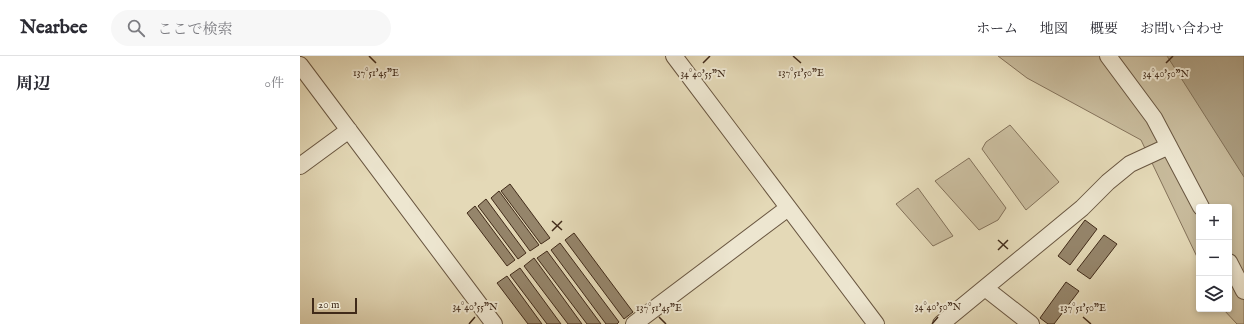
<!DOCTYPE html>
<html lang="ja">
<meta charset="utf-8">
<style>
:root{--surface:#fff;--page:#f7f7f7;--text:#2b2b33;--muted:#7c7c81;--line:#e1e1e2}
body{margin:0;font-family:"IM FELL English","Noto Serif JP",serif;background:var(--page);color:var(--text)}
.controls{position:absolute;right:12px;bottom:12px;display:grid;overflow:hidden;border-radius:4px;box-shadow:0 2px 6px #0003}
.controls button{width:36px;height:36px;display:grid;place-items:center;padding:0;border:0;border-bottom:1px solid var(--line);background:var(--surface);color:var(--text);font:20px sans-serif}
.scale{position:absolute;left:12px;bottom:10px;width:45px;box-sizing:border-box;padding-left:4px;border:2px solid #402a19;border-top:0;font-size:11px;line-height:14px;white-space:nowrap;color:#402a19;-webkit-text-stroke:3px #ede6d0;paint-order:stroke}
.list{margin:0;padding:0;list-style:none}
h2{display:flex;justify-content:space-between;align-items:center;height:52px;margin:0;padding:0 16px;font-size:17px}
h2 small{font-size:13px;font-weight:400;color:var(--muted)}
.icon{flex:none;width:22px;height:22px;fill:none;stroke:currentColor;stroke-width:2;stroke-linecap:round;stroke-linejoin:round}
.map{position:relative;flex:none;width:944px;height:268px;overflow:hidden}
header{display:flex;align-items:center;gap:24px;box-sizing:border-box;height:56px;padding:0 20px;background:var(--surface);border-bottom:1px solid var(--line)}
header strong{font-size:19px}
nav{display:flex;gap:22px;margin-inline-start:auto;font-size:14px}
.search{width:280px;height:36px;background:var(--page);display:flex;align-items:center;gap:10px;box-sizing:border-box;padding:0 14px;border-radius:22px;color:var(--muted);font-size:15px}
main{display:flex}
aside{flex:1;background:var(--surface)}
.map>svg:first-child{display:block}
</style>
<header>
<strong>Nearbee</strong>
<div class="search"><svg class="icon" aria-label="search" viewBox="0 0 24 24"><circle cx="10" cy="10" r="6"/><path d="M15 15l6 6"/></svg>ここで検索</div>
<nav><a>ホーム</a><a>地図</a><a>概要</a><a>お問い合わせ</a></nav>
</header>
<main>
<aside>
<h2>周辺<small>0件</small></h2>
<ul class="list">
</ul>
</aside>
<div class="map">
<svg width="944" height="268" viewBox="0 0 944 268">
<rect width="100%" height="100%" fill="#e4d9b7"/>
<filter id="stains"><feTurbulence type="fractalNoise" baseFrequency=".005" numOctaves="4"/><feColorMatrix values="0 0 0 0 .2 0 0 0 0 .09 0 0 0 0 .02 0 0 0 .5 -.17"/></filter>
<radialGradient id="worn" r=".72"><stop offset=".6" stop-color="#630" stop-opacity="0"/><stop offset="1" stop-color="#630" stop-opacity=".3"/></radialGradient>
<path fill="#c8bb9c" stroke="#84725a" d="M698,0H944V268H937L923,253H929V151H899V205L841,84L727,22Z
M710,69L759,126L726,154L682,93L686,86Z
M669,102L706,152L698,164L679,174L635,125Z
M618,132L653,180L633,190L596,148Z"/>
<path fill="#ac9e81" stroke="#817057" d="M867,0H944V121Z"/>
<path fill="#95856b" stroke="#402a19" d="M210,128L250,182L241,188L201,135Z
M199,135L239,189L230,195L191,142Z
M186,143L226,197L218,203L178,150Z
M175,150L215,204L207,210L167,157Z
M785,164L797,173L770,209L758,200Z
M274,177L333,256L324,263L265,184Z
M804,179L817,188L790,223L777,214Z
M260,187L319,266L317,268H306L251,194Z
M247,195L301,268H287L237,202Z
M234,202L282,268H268L224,210Z
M220,212L261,268H247L210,219Z
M207,220L242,268H228L197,227Z
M766,226L779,235L754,268H748L740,262Z"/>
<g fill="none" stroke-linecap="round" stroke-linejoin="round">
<g stroke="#695640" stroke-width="18">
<path id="street" d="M374,0L576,268
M808,0L854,62L901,151
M0,9L194,268
M0,110L49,74
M929,206L944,235
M685,232L731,268
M334,268L488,152
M641,268L782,152L808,126L830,108L869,90"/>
</g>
<use href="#street" stroke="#ede6d0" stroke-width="16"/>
</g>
<path fill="none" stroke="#402a19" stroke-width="1.5" d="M69,0L76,7M493,0L501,7M403,7L410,0M866,7L873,0M252,165L262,174M252,175L262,165M698,184L708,193M698,194L708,184M359,261L366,268M783,261L791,268M169,268L175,261M632,268L638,261"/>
<g font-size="10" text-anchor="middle" fill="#402a19" stroke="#ede6d0" stroke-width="4" stroke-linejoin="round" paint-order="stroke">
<text x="76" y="20">137°51'45"E</text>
<text x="501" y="20">137°51'50"E</text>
<text x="403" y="21">34°40'55"N</text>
<text x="866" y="21">34°40'50"N</text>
<text x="175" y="254">34°40'55"N</text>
<text x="638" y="254">34°40'50"N</text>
<text x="359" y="255">137°51'45"E</text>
<text x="783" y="255">137°51'50"E</text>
</g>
<rect width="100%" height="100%" filter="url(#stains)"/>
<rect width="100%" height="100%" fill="url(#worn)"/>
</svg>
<div class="controls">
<button>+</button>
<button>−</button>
<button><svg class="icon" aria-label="layers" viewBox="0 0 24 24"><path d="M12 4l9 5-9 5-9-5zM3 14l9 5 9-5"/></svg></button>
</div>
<div class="scale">20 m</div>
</div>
</main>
